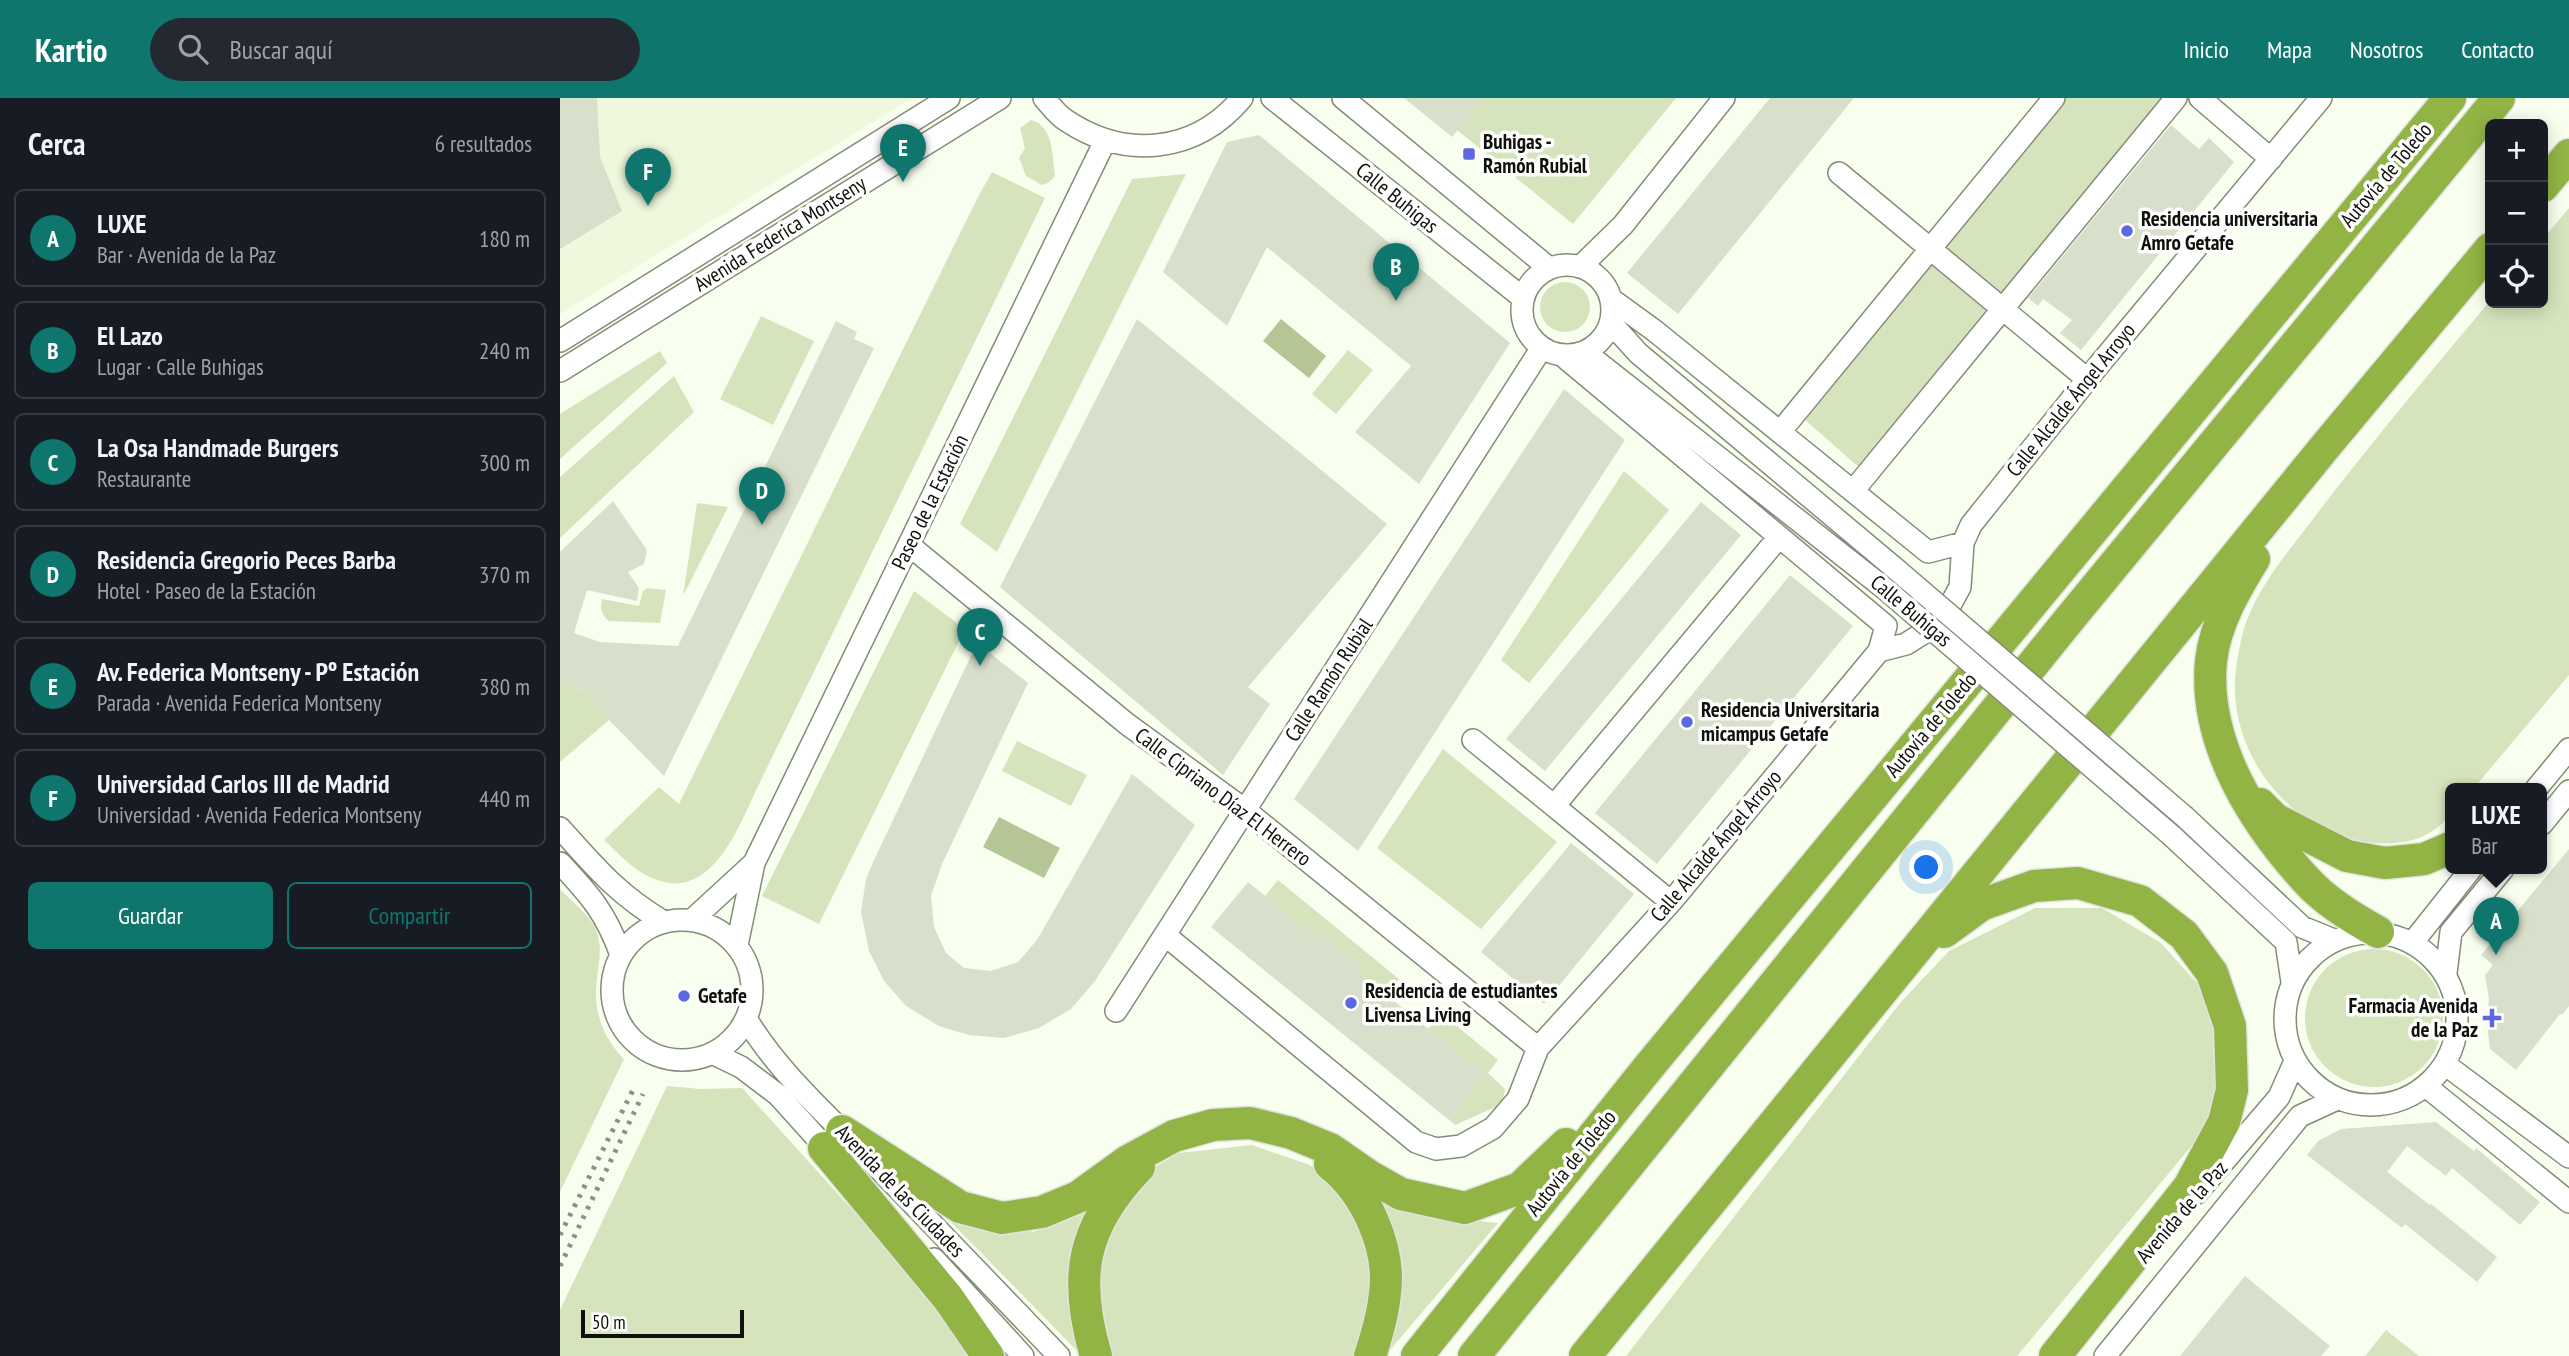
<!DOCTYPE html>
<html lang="es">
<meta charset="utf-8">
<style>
:root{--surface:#171b24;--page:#242831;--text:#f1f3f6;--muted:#9ea1a6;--line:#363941;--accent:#0f766e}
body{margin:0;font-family:"PT Sans Narrow",sans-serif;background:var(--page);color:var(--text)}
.controls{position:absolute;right:21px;top:21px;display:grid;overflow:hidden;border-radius:10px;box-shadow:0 4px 18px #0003}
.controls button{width:63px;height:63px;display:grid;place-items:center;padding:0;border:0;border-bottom:2px solid var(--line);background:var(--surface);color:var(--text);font:35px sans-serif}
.scale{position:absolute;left:21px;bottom:18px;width:163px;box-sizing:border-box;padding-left:7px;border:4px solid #0f110a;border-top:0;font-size:19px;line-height:24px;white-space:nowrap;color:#0f110a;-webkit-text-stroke:5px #fff;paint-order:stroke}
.you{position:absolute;left:1367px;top:770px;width:24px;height:24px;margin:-18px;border:5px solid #fff;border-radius:50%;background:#1a73e8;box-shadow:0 0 0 10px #1a73e833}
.badge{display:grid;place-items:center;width:46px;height:46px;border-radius:50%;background:var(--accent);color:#fff;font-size:23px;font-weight:700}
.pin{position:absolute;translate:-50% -58px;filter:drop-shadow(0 2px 4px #0008)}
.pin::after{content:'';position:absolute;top:37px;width:24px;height:21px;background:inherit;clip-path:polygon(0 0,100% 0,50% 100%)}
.popup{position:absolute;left:1885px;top:685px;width:102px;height:91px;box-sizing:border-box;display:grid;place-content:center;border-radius:10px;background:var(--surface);filter:drop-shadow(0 2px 5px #0005);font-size:23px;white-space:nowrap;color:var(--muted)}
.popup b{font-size:26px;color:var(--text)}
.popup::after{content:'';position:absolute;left:50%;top:100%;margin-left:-14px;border:14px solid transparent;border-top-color:var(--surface)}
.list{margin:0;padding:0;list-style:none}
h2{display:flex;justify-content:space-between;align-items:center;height:91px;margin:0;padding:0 28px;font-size:30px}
h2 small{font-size:23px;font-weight:400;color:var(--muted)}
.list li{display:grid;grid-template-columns:46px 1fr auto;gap:21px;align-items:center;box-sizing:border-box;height:98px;margin:0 14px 14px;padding:0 14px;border:2px solid var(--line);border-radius:10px}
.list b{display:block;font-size:26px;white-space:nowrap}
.list p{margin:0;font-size:23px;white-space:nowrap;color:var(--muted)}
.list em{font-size:23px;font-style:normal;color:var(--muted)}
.actions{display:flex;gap:14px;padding:21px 28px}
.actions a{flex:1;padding:16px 0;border:2px solid var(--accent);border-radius:10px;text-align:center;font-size:24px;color:var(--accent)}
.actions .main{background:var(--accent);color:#fff}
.icon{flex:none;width:38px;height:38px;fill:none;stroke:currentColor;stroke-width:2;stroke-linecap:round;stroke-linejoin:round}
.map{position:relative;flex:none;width:2009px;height:1258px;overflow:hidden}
header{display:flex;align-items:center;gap:42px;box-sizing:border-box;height:98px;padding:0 35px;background:var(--accent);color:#fff}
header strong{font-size:33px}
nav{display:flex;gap:38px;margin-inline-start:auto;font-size:24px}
.search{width:490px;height:63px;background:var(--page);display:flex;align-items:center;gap:18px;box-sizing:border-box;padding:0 24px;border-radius:38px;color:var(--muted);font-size:26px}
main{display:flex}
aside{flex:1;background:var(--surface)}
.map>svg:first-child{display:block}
</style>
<header>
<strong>Kartio</strong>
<div class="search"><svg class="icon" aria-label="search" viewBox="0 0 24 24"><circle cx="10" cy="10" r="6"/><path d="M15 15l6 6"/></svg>Buscar aquí</div>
<nav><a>Inicio</a><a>Mapa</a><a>Nosotros</a><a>Contacto</a></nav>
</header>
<main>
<aside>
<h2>Cerca<small>6 resultados</small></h2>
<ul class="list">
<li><span class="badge">A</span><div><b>LUXE</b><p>Bar · Avenida de la Paz</p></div><em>180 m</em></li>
<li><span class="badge">B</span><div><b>El Lazo</b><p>Lugar · Calle Buhigas</p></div><em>240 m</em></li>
<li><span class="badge">C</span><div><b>La Osa Handmade Burgers</b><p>Restaurante</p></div><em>300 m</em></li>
<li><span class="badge">D</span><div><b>Residencia Gregorio Peces Barba</b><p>Hotel · Paseo de la Estación</p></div><em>370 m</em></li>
<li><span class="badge">E</span><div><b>Av. Federica Montseny - Pº Estación</b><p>Parada · Avenida Federica Montseny</p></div><em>380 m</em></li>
<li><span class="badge">F</span><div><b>Universidad Carlos III de Madrid</b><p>Universidad · Avenida Federica Montseny</p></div><em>440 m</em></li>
</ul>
<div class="actions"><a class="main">Guardar</a><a>Compartir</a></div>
</aside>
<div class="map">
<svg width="2009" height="1258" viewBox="0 0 2009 1258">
<rect width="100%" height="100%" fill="#f8ffee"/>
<path fill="#edf8dc" d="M0,0H352L0,216Z"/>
<path fill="#d5e4bd" d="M924,0H1116L1013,126L897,32Z
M1502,0H1609L1302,372L1244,321L1384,144Z
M471,22C494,28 492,58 495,78L488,85L482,87L466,78L459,60L465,50L460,30Z
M432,74L485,100L202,680C180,724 152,813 86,777C70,769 57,754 44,742L99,689L119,706L418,99Z
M626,76L437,454L400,426L572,81Z
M2009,110V577L1913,691H1890V717C1870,741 1846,747 1815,745C1740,739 1679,671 1675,596C1674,578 1678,556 1682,538C1694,491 1728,455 1756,417C1812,344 1871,273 1930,203L1983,205V141Z
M980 209a25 25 0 1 1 50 0a25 25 0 1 1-50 0Z
M201,218L254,243L213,327L160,301Z
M788,252L813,272L776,316L752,296Z
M100,253L107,265L0,361V316Z
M114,278L134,314L0,440V379Z
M1064,373L1109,412L969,585L941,562Z
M137,405L168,409L123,498Z
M87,490L106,492L100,525L49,523C41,516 40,511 42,501L79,508L83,493Z
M354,493L405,531L259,826L202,798Z
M0,585L30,595L49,622L0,664Z
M457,643L527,677L511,708L442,673Z
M883,651L997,744L921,831L817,750Z
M718,782L839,881L826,896L800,875L763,838L760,842L705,798Z
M0,791C11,803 30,817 36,832C44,851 37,872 36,892C35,918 45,942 64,961L0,1094Z
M1475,810H1542L1601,845L1653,903L1660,970L1653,1022L1457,1258H1066L1340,905L1389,853Z
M1745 920a69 69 0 1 1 138 0a69 69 0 1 1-138 0Z
M881,915L938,962L928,975L945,991L942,1006L895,1027L889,1022L925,977L868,931Z
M107,988L141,991L182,990L305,1126L441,1258H0V1212Z
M692,1047L747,1066L854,1116L938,1125L825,1258H522L386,1119L474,1134L529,1108L619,1055Z
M1826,1232L1859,1258H1805Z"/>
<path fill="#b5c696" d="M721,221L766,258L749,280L703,243Z
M439,719L500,750L484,780L423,749Z"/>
<path fill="#d8e0cb" d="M0,0H37L40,59L62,113L0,151Z
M844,0H924L892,39Z
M1210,0H1294L1118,216L1067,175Z
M1611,27L1639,51L1649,40L1674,64L1521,252L1500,235L1512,222L1483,201L1478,208L1468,200Z
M699,37L950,245L859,386L795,334L851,268L707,149L667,228L603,174L667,44Z
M577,221L827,426L688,589L710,606L663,677L440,489Z
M276,223L297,234L294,241L314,250L104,678L49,622L30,595L0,585V454L53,403L87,452L84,466L68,474L79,490L77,503L27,492L14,535L40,544L118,548Z
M1004,291L1065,342L798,753L734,701Z
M1141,404L1181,437L985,673L946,641Z
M1230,477L1293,528L1097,766L1035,715Z
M417,545L468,585L382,766L371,798L374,829L386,855L404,870L431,873L458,864L477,842L572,676L635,727L535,883L511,911L479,930L444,940L409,937L379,928L346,908L324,883L309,853L301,814L306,781L314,762Z
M1011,745L1074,796L984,906L921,854Z
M2009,751V908L2002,917L2000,916L1956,972L1930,951L1927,926L1929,900L1925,877L1933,867L1921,857Z
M688,784L760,842L763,837L804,870L800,875L925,977L889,1022L651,829Z
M1876,1024L1914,1053L1916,1050L1980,1104L1960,1127L1892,1070L1886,1078L1847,1048L1827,1074L1870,1107L1871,1106L1937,1159L1917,1184L1845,1126L1842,1130L1747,1057L1758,1043L1781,1031Z
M1685,1178L1770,1248L1761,1258H1620Z"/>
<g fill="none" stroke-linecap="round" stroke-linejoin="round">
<g stroke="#848c79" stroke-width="24">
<path id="minor" d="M484,0C491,8 498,18 507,23C566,62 636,55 682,0
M712,0L963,200
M783,0L989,170
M1640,0L1711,61
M1279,75L1527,281
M962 212a45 45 0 1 1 90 0a45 45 0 1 1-90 0Z
M1020,169L1063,127L1164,0
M1051,201L1095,233L1368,454L1403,445
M1051,225L1078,255L1337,472
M0,243L389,0
M1026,255L1324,490
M1003,258L1326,528L1319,553
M0,273L440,0
M1220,334L1494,0
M1293,393L1616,0
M349,447L567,626L685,712L978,950
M913,642L994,708
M1976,691L2009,651
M1625,719L1742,829L1774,842
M1982,726L2009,693
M0,730C35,769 58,797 104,824
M1612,738L1726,844L1732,884
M0,765C30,797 46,815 61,857
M1111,804L994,708L1219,439
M52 892a70 70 0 1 1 140 0a70 70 0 1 1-140 0Z
M132,822L194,765
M1725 921a86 86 0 1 1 172 0a86 86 0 1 1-172 0Z
M605,837L856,1044L876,1051L901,1048L933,1030L958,1001L978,950L1111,804L1319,553L1346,546L1381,524L1400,489L1403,445L1411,427L1538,268L1761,0
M1853,844L1911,771
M177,847L194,765L545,43
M1886,875L1891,834L1943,771
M556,913L981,251
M187,922C218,973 261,1011 303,1054C368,1122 434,1190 499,1258
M154,956L181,969L218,997L273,1058
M1886,967L2009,1059
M1867,989L2009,1104
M1637,1095L1719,999L1735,963
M374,1161L463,1258
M1545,1258L1740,1018L1777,1001"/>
</g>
<g stroke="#e2e2e2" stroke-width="35">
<path id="highway" d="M1983,88L2009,57
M1694,461C1675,492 1655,526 1651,563C1643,646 1695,727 1749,785C1768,805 1794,821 1818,834
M1700,706L1715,721L1787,758L1825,765L1864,761L1890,750
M1384,834L1421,807L1474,788L1518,785L1580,803L1624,837L1652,875L1670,928L1672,992L1664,1024L1629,1089L1495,1258
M282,1033L400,1109L442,1120L482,1114L518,1099L568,1063L614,1038L653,1027L690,1025L731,1035L770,1051L809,1078L841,1096L905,1110L960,1090L1006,1046
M264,1050L388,1200L428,1258
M770,1066C806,1094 831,1150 825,1195C823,1217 817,1237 810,1258
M536,1258C513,1180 521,1129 579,1069
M857,1258L1087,971L1890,0
M914,1258L1512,518L1939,0
M1025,1258L1764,350L1930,151"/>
</g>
<use href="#minor" stroke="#fff" stroke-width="21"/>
<use href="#highway" stroke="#92b444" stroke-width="32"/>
<path stroke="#8c9184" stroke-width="5" stroke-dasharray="3.5 7" stroke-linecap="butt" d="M0,1137L73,992
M0,1168L83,996"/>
<g stroke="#848c79" stroke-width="24" stroke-linecap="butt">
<path id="minor-bridge" d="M1337,472L1625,719
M1324,490L1612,738"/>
</g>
<use href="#minor-bridge" stroke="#fff" stroke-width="21"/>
</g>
<g fill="#5b68df" stroke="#fff" stroke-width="2.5">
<rect x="902" y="49" width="14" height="14" rx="3.5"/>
<circle cx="1567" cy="133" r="7"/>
<circle cx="1127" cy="624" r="7"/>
<circle cx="124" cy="898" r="7"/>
<circle cx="791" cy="905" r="7"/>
<path d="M1928.5 909.5h7v7h7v7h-7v7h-7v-7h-7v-7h7z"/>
</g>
<g text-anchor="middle" stroke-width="7" stroke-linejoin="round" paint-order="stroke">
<g font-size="21" font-weight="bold" fill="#0f110a" stroke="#fff" text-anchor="start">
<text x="923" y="51">Buhigas -<tspan x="923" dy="24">Ramón Rubial</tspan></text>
<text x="1581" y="128">Residencia universitaria<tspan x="1581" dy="24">Amro Getafe</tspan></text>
<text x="1141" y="619">Residencia Universitaria<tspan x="1141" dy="24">micampus Getafe</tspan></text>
<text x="805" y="900">Residencia de estudiantes<tspan x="805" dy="24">Livensa Living</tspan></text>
<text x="138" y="905">Getafe</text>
<text x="1918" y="915" text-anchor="end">Farmacia Avenida<tspan x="1918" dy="24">de la Paz</tspan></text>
</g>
<g font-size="21" fill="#0f110a" stroke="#fff">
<text transform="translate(1826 77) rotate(-50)" y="7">Autovía de Toledo</text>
<text transform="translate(837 100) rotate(39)" y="7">Calle Buhigas</text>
<text transform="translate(220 136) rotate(-32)" y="7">Avenida Federica Montseny</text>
<text transform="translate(1511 302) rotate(-51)" y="7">Calle Alcalde Ángel Arroyo</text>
<text transform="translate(370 404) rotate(-64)" y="7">Paseo de la Estación</text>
<text transform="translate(1351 513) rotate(40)" y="7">Calle Buhigas</text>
<text transform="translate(769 582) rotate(-57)" y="7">Calle Ramón Rubial</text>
<text transform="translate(1371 627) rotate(-50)" y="7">Autovía de Toledo</text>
<text transform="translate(663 699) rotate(37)" y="7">Calle Cipriano Díaz El Herrero</text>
<text transform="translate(1156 748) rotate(-50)" y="7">Calle Alcalde Ángel Arroyo</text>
<text transform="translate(1011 1065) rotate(-51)" y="7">Autovía de Toledo</text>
<text transform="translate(340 1093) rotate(46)" y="7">Avenida de las Ciudades</text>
<text transform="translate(1622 1114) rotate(-49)" y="7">Avenida de la Paz</text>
</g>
</g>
</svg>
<div class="controls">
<button>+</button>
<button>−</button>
<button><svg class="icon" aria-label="locate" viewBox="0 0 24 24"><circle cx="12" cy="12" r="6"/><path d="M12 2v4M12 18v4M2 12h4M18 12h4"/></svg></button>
</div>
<div class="scale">50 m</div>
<div class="you"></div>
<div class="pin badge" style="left:1936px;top:857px">A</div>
<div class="popup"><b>LUXE</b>Bar</div>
<div class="pin badge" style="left:836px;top:203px">B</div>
<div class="pin badge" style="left:420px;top:568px">C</div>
<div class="pin badge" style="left:202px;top:427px">D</div>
<div class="pin badge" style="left:343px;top:84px">E</div>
<div class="pin badge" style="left:88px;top:108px">F</div>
</div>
</main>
